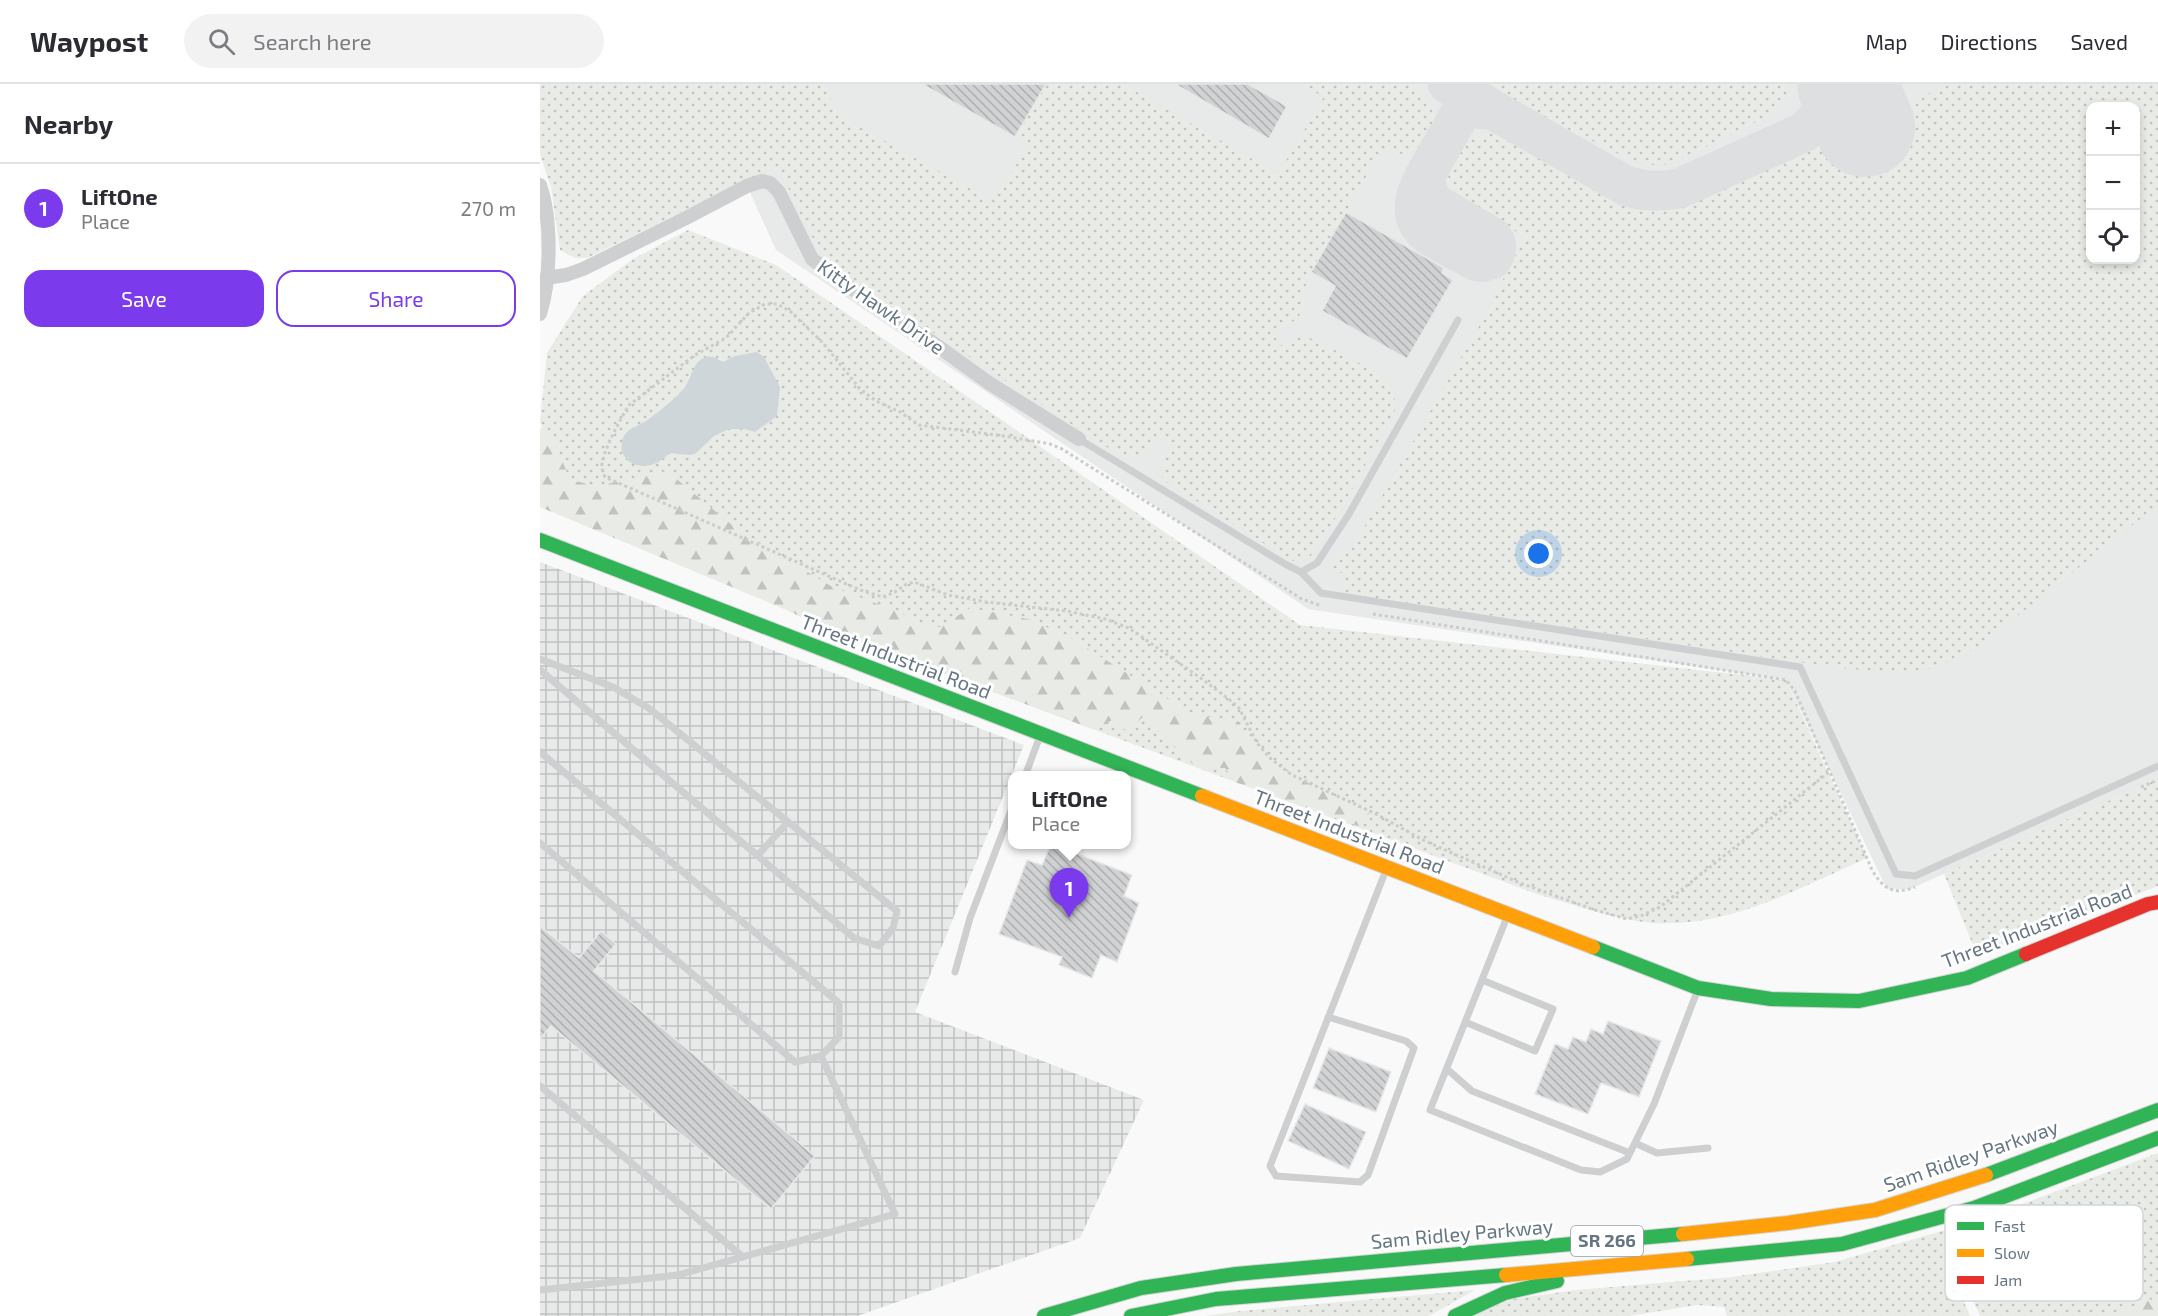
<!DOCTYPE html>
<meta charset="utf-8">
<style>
:root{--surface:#fff;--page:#f2f2f3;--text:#2b2b33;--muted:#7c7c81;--line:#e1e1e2;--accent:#7c3aed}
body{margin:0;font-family:"Exo 2",sans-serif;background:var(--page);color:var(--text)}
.controls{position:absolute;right:18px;top:18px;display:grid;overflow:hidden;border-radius:12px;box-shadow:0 3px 9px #0003}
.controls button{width:54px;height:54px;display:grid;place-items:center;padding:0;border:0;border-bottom:2px solid var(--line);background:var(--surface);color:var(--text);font:30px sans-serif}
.you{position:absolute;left:999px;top:470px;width:21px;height:21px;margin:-15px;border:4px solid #fff;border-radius:50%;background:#1a73e8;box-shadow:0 0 0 9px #1a73e833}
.badge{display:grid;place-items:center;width:39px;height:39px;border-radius:50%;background:var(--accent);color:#fff;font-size:20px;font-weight:700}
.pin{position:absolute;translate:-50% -50px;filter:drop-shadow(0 2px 3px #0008)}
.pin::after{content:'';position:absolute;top:32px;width:21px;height:18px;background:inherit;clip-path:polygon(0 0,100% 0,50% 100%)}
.popup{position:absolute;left:468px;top:687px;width:123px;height:78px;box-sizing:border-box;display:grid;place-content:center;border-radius:12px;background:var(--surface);filter:drop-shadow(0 2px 4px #0005);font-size:20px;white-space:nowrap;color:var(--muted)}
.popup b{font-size:22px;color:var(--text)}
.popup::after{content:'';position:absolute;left:50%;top:100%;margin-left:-12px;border:12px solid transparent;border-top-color:var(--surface)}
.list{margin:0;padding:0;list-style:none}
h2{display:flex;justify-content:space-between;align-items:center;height:78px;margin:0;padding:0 24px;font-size:26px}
h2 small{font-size:20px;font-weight:400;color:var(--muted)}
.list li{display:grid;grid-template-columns:39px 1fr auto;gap:18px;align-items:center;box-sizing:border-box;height:90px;padding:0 24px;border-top:2px solid var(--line)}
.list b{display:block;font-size:22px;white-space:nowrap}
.list p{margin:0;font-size:20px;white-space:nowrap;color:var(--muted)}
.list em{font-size:20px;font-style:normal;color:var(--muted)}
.actions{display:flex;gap:12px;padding:18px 24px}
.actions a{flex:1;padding:14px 0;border:2px solid var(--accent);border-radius:18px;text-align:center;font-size:21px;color:var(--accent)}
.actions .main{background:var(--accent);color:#fff}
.icon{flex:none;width:33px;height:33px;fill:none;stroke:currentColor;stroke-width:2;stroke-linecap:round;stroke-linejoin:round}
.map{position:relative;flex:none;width:1618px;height:1232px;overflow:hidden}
header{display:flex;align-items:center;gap:36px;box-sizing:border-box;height:84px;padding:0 30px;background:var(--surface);border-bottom:2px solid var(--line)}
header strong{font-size:28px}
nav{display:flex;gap:33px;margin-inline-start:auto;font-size:21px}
.search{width:420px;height:54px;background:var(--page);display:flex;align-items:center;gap:15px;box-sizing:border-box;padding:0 21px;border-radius:33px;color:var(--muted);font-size:22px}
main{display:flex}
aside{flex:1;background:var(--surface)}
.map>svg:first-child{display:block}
</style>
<header>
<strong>Waypost</strong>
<div class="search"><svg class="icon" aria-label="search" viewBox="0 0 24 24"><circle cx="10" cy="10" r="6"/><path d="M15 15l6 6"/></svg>Search here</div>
<nav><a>Map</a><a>Directions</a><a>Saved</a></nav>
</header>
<main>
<aside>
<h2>Nearby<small></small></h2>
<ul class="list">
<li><span class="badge">1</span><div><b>LiftOne</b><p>Place</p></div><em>270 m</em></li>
</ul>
<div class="actions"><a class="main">Save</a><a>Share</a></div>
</aside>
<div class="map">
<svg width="1618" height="1232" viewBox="0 0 1618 1232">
<defs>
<pattern id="industrial-grid" width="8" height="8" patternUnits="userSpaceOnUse" patternTransform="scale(1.5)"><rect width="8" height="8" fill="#e8e9e9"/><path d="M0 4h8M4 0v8" fill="none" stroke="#c0c1c2"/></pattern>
<pattern id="grass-dots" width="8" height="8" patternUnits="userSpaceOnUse" patternTransform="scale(1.5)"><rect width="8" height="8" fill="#e8ebe6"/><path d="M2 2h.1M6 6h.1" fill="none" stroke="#c0c3c0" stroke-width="1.8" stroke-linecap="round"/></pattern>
<pattern id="forest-firs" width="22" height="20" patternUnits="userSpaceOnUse" patternTransform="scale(1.5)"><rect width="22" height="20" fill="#e8ebe6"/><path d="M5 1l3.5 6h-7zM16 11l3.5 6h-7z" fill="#c0c3c0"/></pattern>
<pattern id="building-back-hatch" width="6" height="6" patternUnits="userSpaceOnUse" patternTransform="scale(1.5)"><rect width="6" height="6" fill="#d0d2d3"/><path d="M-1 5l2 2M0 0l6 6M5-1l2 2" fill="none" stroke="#acafb1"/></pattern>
</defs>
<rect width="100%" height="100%" fill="#f9f9f9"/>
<path fill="#e8e9e9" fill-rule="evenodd" d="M161,0H1618V695L1370,805H1347L1246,596L768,525L236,166ZM1550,22H1596V176H1550Z"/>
<path fill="url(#industrial-grid)" d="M0,478L484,661L375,928L604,1016L540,1154L317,1232H0Z"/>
<path fill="url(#grass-dots)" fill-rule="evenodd" d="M0,0H284L293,22L312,39L452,117L489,62L475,53L506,0H583L738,90L784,13L761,0H874C882,5 895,26 894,36C893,47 881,65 870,69C861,72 850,67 842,65L771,188L762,211L766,221L757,235L733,248L740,262L764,251C785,262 833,283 848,299C855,307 855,317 855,326L802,424L770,473L761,478L750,476L622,395L623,377L632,361L622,354L602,374L583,373L549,352L294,183C266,150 255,120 239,81L47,174H35L20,166L11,103L0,70Z
M942,0H1251C1239,30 1217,38 1189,51C1172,59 1140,78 1122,81C1100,83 1076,68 1057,59C1017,41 980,22 942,0Z
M1411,0H1618V421L1439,562L1397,583L1357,589L1292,583L803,509L806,490L788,485L799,468H810L954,216L953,215L985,153C955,133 922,126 907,90C911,76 921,57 936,53C943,51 949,51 955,47L1065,110L1093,123L1126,126L1147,120L1372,21L1388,10ZM1550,22H1596V176H1550Z
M148,146L236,181L760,541L1246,596L1327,774C1252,807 1175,852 1091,836C1059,830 1028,819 997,810L289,547L129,468L23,396L0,338L7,269L43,212L93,175Z
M1618,695V802L1451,867L1440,865L1433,861L1404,790Z
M1618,1069V1232H1440L1422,1193L1415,1197L1430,1232H1187L1184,1223L1157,1221L1089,1232H931L973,1215L1036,1206L1192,1193L1295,1178L1440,1136Z
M935,1206L889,1232H666L700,1227Z"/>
<path fill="url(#forest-firs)" d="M0,344L10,347L30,396L57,402L127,387L199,447L291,502L340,521L351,522L379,541L400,543L430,524L488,535L531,554L653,631L697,636L710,658L752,691L829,729L826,739L818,742L695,698L685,684L656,683L603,633L587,647L572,636L555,646L359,573L0,423Z
M1618,1213V1232H1566Z"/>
<path fill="#ced6d9" d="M217,268L224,273L240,303L237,332L215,348L205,345H189L174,352L155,370L149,371L130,369C124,374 119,379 111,381C92,386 75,371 84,352C88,344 99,342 106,337C115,331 140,311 145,303C152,293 153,277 166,273C172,271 178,275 183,278L195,272Z"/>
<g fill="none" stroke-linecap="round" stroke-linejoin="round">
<path stroke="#dedfe0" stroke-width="40" d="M908,0L1086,102C1106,108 1120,108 1140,104L1264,48L1276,36L1282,24L1332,0
M887,88C854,146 892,152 936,177L942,178L952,175C957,167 958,161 952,153L895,120C887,109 884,101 887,88L920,30L930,24L953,26"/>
<path stroke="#dedfe0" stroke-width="100" d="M1307,0L1325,43"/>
</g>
<path fill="url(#building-back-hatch)" stroke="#e8e8e8" stroke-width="1.5" d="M382,0H506L475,53Z
M635,0H708L747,22L729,55Z
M806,128L904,184L902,189L913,196L867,275L782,227L795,202L771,188Z
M511,760L592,791L584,812L599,819L577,878L561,871L552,894L519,881L522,873L459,850L487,776L502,781Z
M0,842L39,874L61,847L76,860L54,887L275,1072L231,1125L11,942L0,955Z
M1068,937L1121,957L1099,1013L1061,999L1048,1030L995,1010L1015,960L1028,965L1033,953L1046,958L1051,945L1063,950Z
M789,964L851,988L836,1028L773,1004Z
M765,1020L826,1048L809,1085L748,1057Z"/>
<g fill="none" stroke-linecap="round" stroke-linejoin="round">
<g stroke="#d5d6d7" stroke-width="16">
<path id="fast" d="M0,456L662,712
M1053,863L1158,904L1231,915L1319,917L1427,894L1486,870
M1446,1091L1618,1026
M1147,1175L1302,1160L1434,1124L1618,1054
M504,1232L601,1204L696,1190L1143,1150
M591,1232L676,1215L966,1191
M915,1232L965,1209L1017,1197"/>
</g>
<g stroke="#d5d6d7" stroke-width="16">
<path id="slow" d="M662,712L1053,863
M1143,1150L1248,1139L1335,1126L1446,1091
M966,1191L1147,1175"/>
</g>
<g stroke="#d5d6d7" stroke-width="16">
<path id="jam" d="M1486,870L1608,820L1618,818"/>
</g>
<path stroke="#cbcccd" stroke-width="3" stroke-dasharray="3 3" stroke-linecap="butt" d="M779,521L762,515L522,365L510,360L464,352L379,341L360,328L336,317L320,305L283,259L250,227L237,220H225L209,229L186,254L155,271L89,321C82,332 60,372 62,384C62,387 64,390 65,393L320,506L343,513L355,508L365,501L374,498L408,511L446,518L527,527L565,535L589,544L662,595L690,616L699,624L717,659L730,674L752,691L834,729L885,757L980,799L1055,826L1087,835L1103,831L1120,823L1289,688
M833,530L1246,596L1255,607L1332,786C1343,804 1353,812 1375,803
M1601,703L1618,696"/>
<path stroke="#cecfd0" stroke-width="7" d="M539,355L745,480L761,488L777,479L809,430L918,236
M761,488L781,509L1260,583L1356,790L1375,792L1618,682
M0,575L73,603L110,625L357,827L353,844L339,862L314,854L0,586
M0,668L299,919V953L281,972L355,1130L138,1191L0,1206
M485,692L500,652
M0,759L255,978L281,972
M218,771L248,738
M967,833L890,1026L1041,1086L1060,1088L1087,1075L1114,1020L1158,905
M415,888L430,834L472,724
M788,933L866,957L874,964L828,1091L820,1098L736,1092L730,1082L846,786
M925,938L995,967L1013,925L942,896
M907,985L932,1007L1090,1069
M0,1002L203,1173
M1095,1059L1117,1069L1168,1064"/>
<path stroke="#cecfd0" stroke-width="14" d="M0,101C12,136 11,195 0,230
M6,194L26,191L43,185L146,134L207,102L222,97L230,99L239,108L272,175L351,233L392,258L449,299L539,355"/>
<use href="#fast" stroke="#30b455" stroke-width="14"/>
<use href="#slow" stroke="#ff9f0a" stroke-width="14"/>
<use href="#jam" stroke="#e5322d" stroke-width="14"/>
</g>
<g text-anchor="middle" stroke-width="6" stroke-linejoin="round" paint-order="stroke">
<rect fill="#fff" stroke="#939fa8" stroke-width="1.5" x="1031" y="1142" width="72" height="30" rx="4.5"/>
<g font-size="18" font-weight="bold" fill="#657683">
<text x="1067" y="1163">SR 266</text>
</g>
<g font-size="20" fill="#657683" stroke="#fff">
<text transform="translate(341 223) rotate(35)" y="7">Kitty Hawk Drive</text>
<text transform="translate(356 573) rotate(21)" y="7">Threet Industrial Road</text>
<text transform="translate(809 748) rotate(21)" y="7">Threet Industrial Road</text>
<text transform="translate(1497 842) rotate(-21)" y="7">Threet Industrial Road</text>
<text transform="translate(1431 1072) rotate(-19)" y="7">Sam Ridley Parkway</text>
<text transform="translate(922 1150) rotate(-5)" y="7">Sam Ridley Parkway</text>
</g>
</g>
<rect x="1405" y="1121" width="198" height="96" rx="9" fill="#fff" stroke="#d1d6da" stroke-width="1.5"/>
<rect x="1417" y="1138" width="27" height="8" fill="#30b455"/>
<rect x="1417" y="1165" width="27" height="8" fill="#ff9f0a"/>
<rect x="1417" y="1192" width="27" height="8" fill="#e5322d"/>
<g font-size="16" fill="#657683">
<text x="1454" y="1148">Fast</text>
<text x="1454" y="1175">Slow</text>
<text x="1454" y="1202">Jam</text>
</g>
</svg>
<div class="controls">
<button>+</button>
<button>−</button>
<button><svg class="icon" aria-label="locate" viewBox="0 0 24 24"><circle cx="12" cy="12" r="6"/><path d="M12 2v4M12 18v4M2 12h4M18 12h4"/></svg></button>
</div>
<div class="you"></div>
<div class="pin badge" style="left:529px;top:834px">1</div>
<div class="popup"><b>LiftOne</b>Place</div>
</div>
</main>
